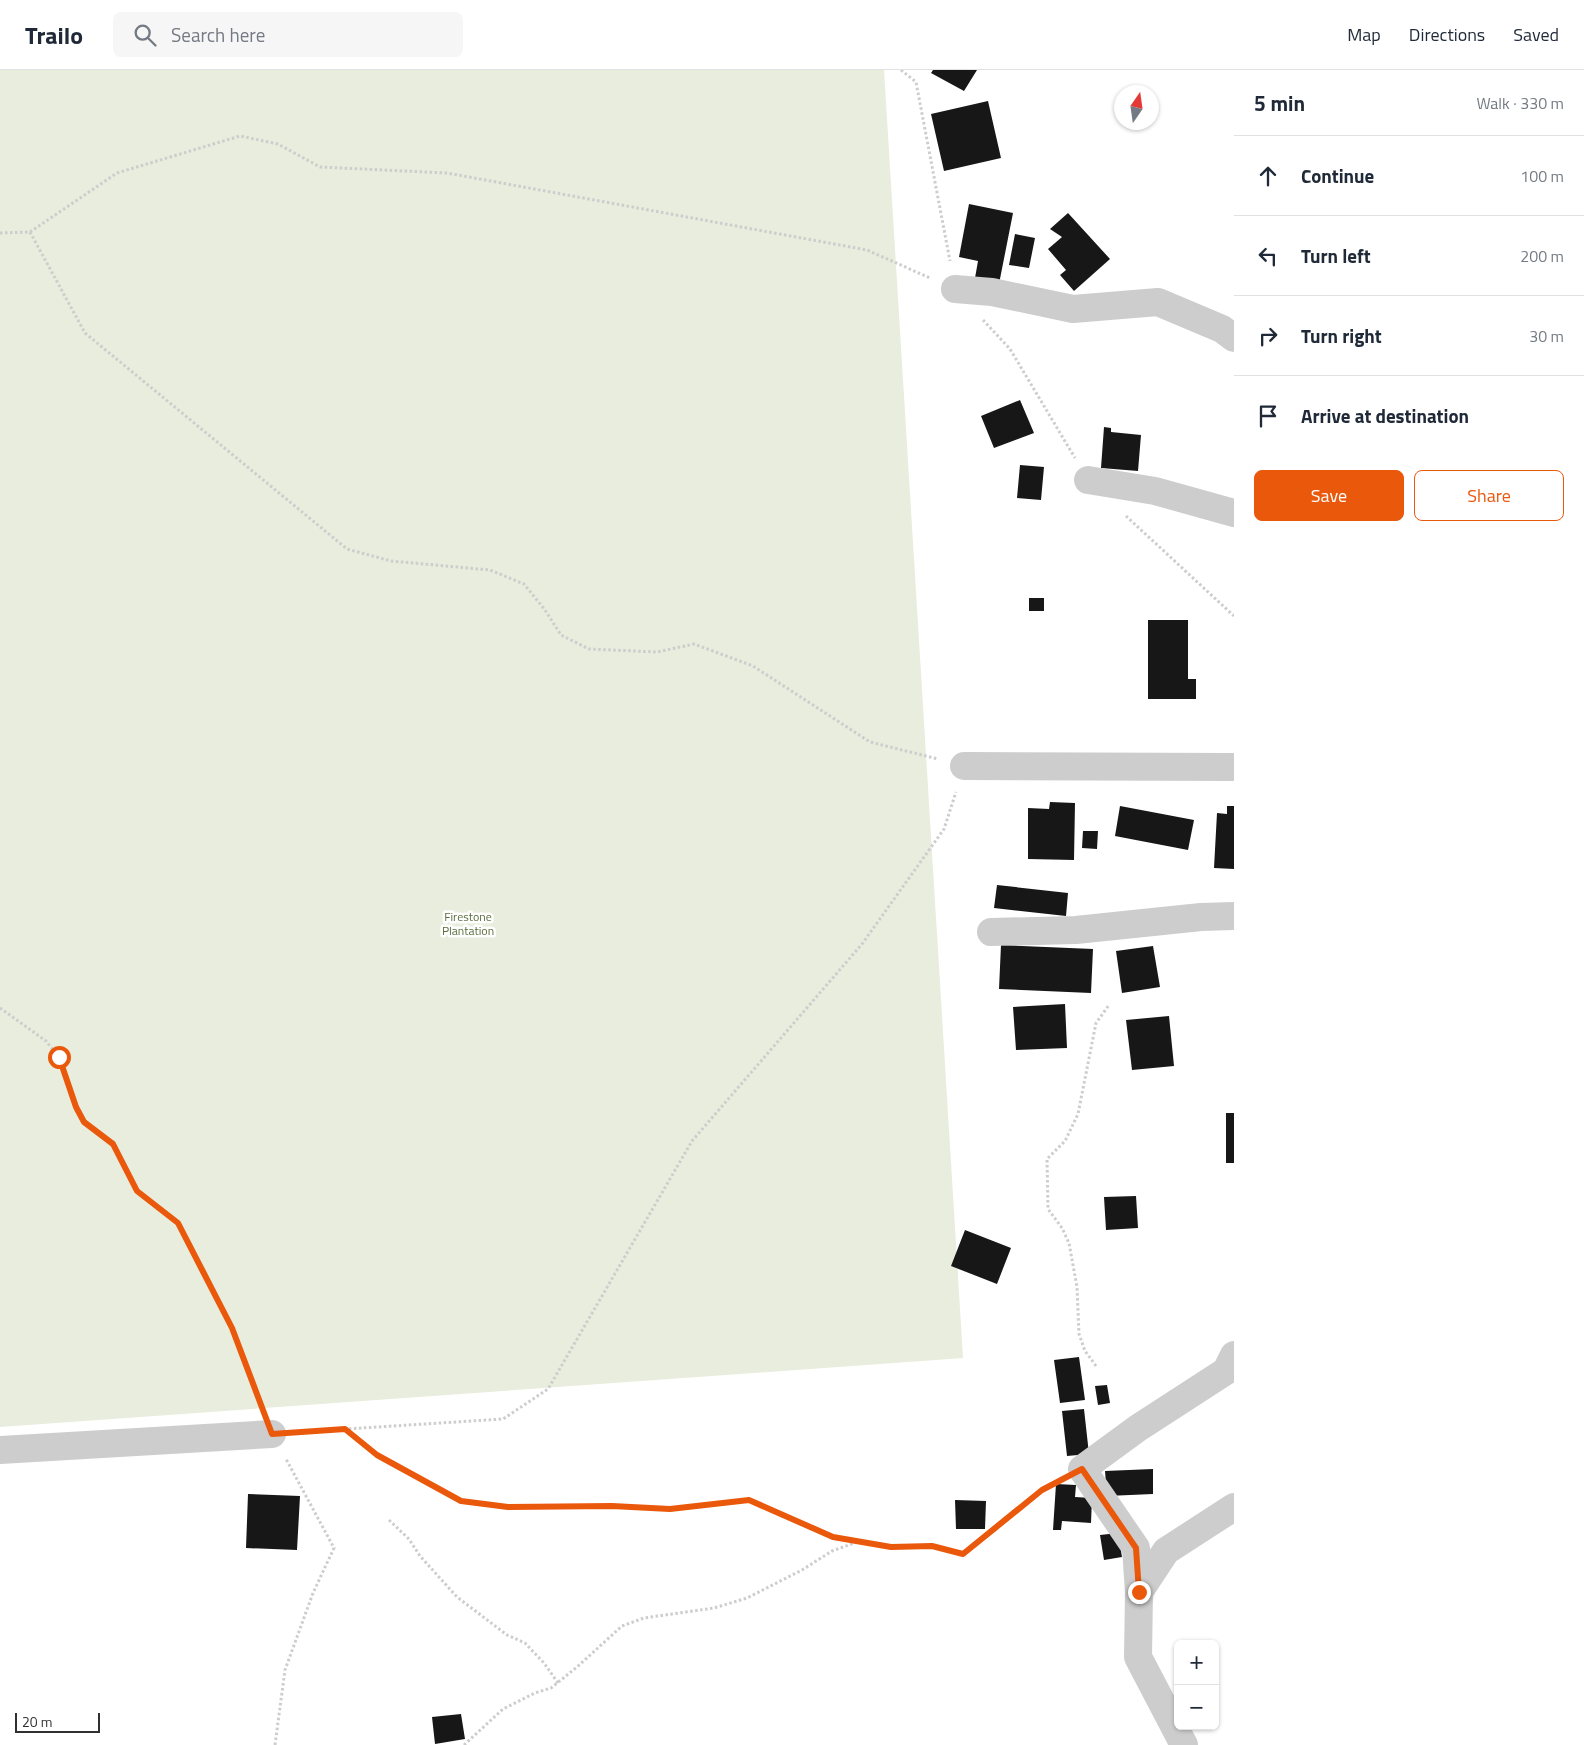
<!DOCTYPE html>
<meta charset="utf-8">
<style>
:root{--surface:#fff;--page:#f6f6f7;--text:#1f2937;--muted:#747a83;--line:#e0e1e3;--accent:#ea580c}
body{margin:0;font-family:"Titillium Web",sans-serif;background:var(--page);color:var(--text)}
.controls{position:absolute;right:15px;bottom:15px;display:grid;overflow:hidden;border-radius:8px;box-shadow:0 1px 4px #0004}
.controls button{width:45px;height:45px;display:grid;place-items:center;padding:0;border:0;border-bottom:1px solid var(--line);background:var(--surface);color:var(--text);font:25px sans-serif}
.compass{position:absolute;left:1114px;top:15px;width:45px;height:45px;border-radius:50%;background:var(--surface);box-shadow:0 1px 4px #0004;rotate:13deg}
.scale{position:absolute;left:15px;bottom:12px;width:85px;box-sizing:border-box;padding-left:5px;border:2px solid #303030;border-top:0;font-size:14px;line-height:18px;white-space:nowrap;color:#303030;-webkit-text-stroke:4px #fff;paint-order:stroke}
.stop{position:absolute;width:15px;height:15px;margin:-11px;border:4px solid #ea580c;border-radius:50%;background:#fff}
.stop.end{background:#ea580c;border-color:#fff;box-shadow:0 1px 5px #0008}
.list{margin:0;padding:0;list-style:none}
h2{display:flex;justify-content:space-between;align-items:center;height:65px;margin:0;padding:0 20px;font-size:21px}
h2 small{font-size:16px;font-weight:400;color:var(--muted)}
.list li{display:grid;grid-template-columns:32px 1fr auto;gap:15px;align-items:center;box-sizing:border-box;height:80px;padding:0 20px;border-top:1px solid var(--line)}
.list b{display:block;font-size:19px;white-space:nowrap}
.list em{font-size:16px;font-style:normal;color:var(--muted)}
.actions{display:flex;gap:10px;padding:15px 20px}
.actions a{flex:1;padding:11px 0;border:1px solid var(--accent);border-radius:8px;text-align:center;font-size:18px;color:var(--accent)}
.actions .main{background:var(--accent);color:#fff}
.icon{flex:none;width:28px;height:28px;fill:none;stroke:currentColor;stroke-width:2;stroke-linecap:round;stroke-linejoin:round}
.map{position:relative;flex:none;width:1234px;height:1675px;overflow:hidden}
header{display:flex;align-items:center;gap:30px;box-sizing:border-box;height:70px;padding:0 25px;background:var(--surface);border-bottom:1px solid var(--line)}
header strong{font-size:24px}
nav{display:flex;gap:28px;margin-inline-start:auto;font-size:18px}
.search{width:350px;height:45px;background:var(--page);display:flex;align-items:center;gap:12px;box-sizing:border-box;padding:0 18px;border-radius:8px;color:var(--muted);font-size:19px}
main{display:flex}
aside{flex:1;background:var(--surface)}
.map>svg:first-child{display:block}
</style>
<header>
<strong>Trailo</strong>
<div class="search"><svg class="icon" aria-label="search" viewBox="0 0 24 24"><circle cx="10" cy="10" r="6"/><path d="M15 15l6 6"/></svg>Search here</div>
<nav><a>Map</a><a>Directions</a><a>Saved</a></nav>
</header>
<main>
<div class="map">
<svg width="1234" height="1675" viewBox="0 0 1234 1675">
<rect width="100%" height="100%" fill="#fff"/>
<path fill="#e8eddd" d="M0,0H884L963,1288L0,1357Z"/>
<path fill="#171717" d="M933,0H977L964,21L931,3Z
M988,31L1001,88L944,101L931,44Z
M969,134L1013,143L999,214L975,208L978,191L959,187Z
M1068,143L1110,189L1074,221L1060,205L1066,200L1048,179L1062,167L1050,159Z
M1015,164L1035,168L1029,198L1009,195Z
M1020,330L1034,363L994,378L981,346Z
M1104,357L1111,358V362L1141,365L1138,401L1101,398Z
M1020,395L1044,397L1041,430L1017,428Z
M1029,528H1044V541H1029Z
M1148,550H1188V609H1196V629H1148Z
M1050,732L1075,733L1074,790L1028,789V738L1049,739Z
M1120,736L1194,750L1188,780L1115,766Z
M1227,736H1234V799L1214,798L1217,743L1227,744Z
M1083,761H1098L1097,779L1082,778Z
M997,815L1068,823L1066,846L994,838Z
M1001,875L1093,879L1091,923L999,919Z
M1153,876L1160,917L1122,923L1116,881Z
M1065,934L1067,978L1016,980L1013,937Z
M1169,946L1174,996L1132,1000L1126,950Z
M1226,1043H1234V1093H1226Z
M1136,1126L1138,1158L1106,1160L1104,1127Z
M965,1160L1011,1178L997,1214L951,1196Z
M1079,1287L1085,1330L1060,1333L1054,1290Z
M1107,1315L1110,1333L1098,1335L1095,1316Z
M1084,1339L1089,1384L1067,1386L1062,1341Z
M1153,1399V1424L1107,1426L1105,1401Z
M1056,1414L1076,1415L1075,1427L1092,1428L1091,1453L1062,1451L1061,1460H1053Z
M248,1424L300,1426L297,1480L246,1478Z
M955,1430L986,1431L985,1459H956Z
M1118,1463L1122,1487L1104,1490L1100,1465Z
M461,1644L465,1669L435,1674L432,1647Z"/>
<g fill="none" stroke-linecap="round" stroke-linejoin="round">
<path stroke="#cdcdcd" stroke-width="3" stroke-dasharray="2.5 2.5" stroke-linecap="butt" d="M901,0L916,12L950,191
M30,162L85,263L347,479L391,491L490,500L524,514L545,540L561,565L589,579L657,582L694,574L753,596L870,672L938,689
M0,163L30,162L117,103L240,66L278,74L320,97L447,103L867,180L930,208
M983,250L1010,279L1075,388
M1126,446L1234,546
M0,938L46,971L59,987L75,1037L84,1052L113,1074L137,1121L178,1153L232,1258L262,1338
M1096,1296L1085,1281L1079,1264L1077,1217L1069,1173L1062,1158L1048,1139L1047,1089L1065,1071L1078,1044L1096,953L1109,935
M346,1360L377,1385L461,1431L508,1437L612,1436L670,1439L749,1430L833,1467L891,1477L932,1476L963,1484L1042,1420L1057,1412
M299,1362L503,1349L548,1319L692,1071L862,874L944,759L956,722
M389,1450L409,1469L420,1486L457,1527L507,1565L525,1573L544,1593L558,1613
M275,1675L285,1600L313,1523L334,1478L286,1389
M464,1675L503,1639L535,1623L551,1618L577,1597L622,1556L644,1548L714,1538L747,1528L802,1500L832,1481L857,1472"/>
<path stroke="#cdcdcd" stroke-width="28" d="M955,219L992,222L1073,239L1158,232L1222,259L1234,268
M1088,410L1155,421L1234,443
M964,696L1234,697
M991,862L1076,860L1201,847L1234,846
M0,1380L272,1364
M1139,1522L1166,1481L1234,1437
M1184,1675L1138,1587L1139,1522L1136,1478L1082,1399L1138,1358L1226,1301L1234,1285"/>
</g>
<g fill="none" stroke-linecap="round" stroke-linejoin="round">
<path stroke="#ea580c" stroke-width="6" d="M59,987L76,1037L84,1052L113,1074L137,1121L178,1153L232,1258L272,1364L345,1359L377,1385L461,1431L508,1437L612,1436L670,1439L749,1430L833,1467L891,1477L932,1476L963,1484L1042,1420L1082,1399L1136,1478L1139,1522"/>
</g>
<g text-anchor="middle" stroke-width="5" stroke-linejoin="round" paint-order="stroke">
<g font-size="12" fill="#586d3b" stroke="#fff">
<text x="468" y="851">Firestone<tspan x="468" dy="14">Plantation</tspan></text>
</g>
</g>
</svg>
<div class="controls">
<button>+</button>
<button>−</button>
</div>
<svg class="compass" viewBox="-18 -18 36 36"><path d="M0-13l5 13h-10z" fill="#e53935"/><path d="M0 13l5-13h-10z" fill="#747a83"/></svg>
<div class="scale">20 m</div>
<div class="stop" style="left:59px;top:987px"></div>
<div class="stop end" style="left:1139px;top:1522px"></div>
</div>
<aside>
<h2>5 min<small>Walk · 330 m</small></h2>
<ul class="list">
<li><svg class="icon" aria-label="ahead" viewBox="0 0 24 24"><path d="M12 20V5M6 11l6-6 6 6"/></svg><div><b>Continue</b></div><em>100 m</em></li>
<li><svg class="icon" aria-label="left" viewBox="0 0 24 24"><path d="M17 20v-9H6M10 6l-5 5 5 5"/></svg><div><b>Turn left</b></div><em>200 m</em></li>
<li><svg class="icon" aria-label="right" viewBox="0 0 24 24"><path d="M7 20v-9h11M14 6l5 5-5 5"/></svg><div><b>Turn right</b></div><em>30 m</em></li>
<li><svg class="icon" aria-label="arrive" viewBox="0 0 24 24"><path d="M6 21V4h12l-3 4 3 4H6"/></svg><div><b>Arrive at destination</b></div></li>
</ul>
<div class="actions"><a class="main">Save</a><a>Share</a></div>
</aside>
</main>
